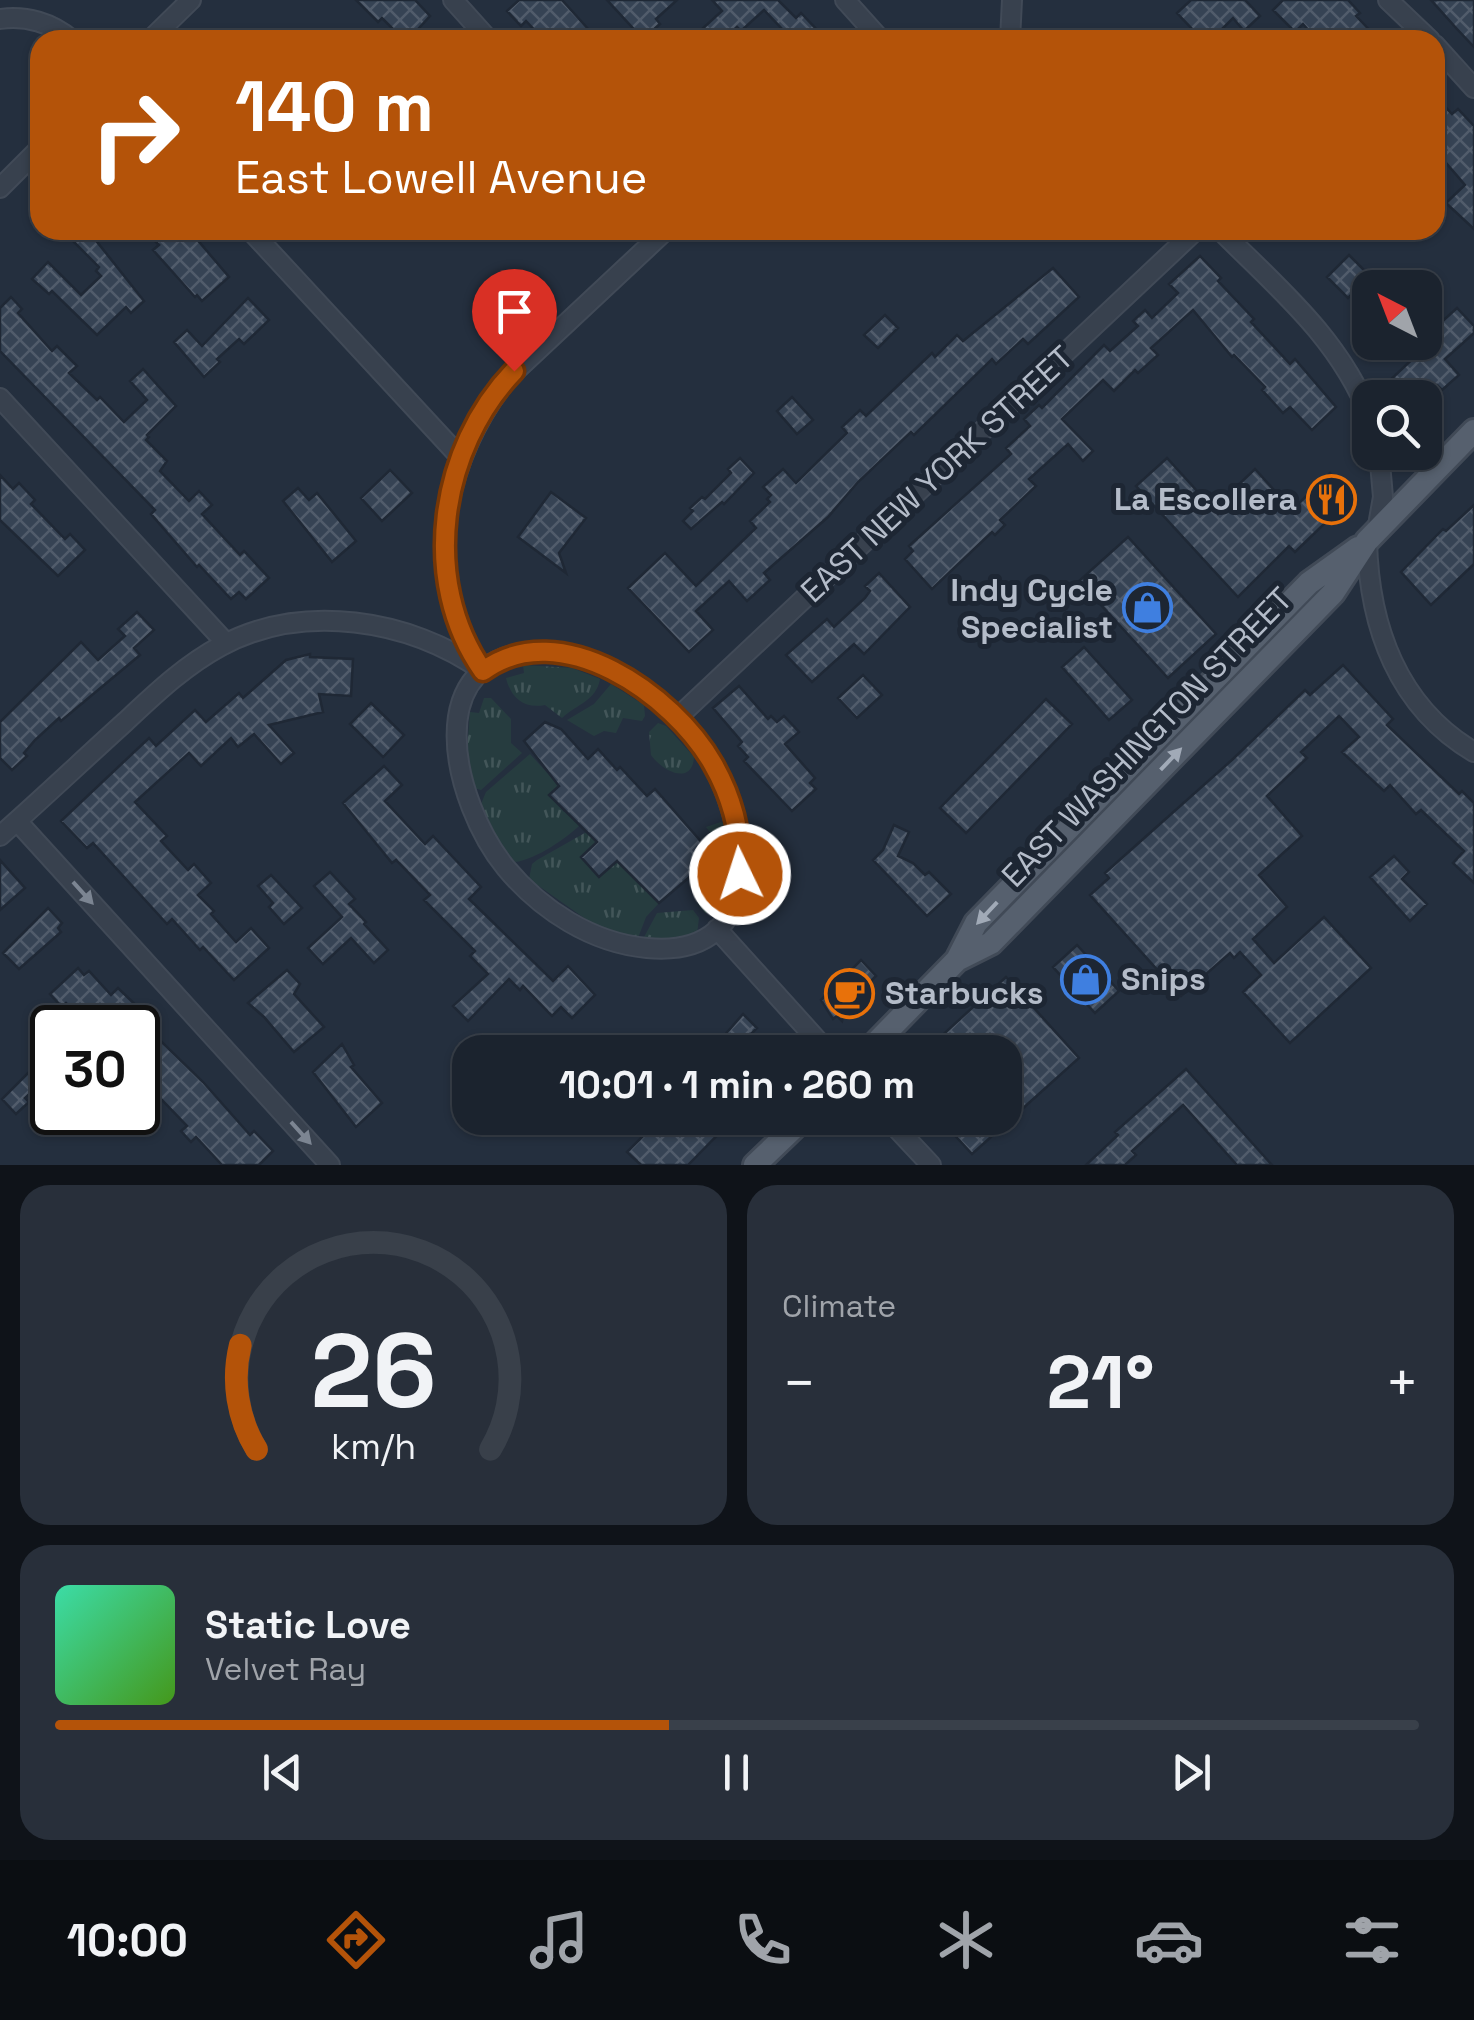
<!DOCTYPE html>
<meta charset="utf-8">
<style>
body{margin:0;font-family:"Space Grotesk",sans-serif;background:#282f3a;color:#f1f3f6;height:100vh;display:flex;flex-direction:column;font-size:38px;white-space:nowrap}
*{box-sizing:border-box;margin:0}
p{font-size:32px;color:#a0a4aa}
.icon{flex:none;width:55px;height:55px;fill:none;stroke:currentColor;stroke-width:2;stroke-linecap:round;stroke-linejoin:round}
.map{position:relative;height:1165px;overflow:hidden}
.details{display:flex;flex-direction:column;gap:20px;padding:20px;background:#0f1319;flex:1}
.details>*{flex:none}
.banner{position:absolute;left:30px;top:30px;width:1415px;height:210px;border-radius:30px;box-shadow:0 2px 8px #0004,0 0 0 2px #39404a;background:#b45309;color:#fff;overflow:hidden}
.needle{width:65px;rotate:318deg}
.buttons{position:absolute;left:1352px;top:270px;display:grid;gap:20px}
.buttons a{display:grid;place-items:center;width:90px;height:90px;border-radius:20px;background:#1b232e;box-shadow:0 2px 8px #0004,0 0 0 2px #39404a;font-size:50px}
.speed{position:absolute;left:30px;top:1005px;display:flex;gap:20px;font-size:50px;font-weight:700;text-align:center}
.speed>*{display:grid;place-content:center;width:130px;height:130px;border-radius:50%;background:#1b232e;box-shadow:0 2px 8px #0004,0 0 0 2px #39404a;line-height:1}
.speed .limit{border:5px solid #111;border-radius:15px;background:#fff;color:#111}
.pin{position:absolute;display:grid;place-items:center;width:85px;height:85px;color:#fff;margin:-102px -42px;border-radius:50% 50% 50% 0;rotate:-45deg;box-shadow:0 0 10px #0007}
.pin .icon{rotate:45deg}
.me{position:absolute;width:110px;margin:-55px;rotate:356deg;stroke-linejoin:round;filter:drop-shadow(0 0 8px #0008)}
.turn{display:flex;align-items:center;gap:35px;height:210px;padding:0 40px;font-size:45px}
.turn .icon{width:130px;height:130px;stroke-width:2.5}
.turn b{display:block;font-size:70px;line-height:85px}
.big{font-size:75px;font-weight:800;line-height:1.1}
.details .card{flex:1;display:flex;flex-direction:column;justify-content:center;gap:15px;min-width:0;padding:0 35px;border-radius:30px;background:#282f3a}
.details .dial{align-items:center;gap:0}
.dial svg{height:260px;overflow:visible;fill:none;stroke:#39404a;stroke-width:7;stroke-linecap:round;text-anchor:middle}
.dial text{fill:#f1f3f6;stroke:none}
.song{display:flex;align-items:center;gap:30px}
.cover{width:120px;height:120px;border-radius:15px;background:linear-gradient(135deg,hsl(160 70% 55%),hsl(100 70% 35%))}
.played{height:10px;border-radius:5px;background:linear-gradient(90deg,#b45309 45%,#39404a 45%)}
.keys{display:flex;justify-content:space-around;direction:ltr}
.heat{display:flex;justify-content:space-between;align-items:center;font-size:55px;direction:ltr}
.details .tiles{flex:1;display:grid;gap:20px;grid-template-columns:1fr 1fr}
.card:last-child{grid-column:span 2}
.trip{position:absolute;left:452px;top:1035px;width:570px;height:100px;border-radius:30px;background:#1b232e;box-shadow:0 2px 8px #0004,0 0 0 2px #39404a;font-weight:800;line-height:100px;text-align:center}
.menu{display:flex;height:160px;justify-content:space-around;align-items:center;background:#0b0e12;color:#a0a4aa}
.menu .icon{width:70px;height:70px}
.menu .selected{color:#b45309}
.menu b{font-size:45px;color:#f1f3f6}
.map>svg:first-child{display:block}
.grass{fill:url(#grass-tufts)}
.building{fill:url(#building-cross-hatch);stroke:#1f2835;stroke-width:2.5}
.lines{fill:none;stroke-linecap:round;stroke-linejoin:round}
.minor-casing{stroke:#414a57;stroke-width:22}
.major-casing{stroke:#414a57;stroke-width:28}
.minor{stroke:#38414e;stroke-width:18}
.major{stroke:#56606e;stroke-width:22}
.oneway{fill:#a1aab7}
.oneway2{fill:#7c8592}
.route-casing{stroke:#753606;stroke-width:25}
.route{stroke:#b45309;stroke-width:18}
.labels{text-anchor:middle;stroke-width:10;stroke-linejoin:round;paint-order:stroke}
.street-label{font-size:32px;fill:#b4bcc9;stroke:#1d2633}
.poi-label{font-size:32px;font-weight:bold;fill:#b4bcc9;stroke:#1d2633;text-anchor:end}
</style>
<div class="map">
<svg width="1474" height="1165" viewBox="0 0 1474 1165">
<defs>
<pattern id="grass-tufts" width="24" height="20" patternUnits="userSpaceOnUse" patternTransform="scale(2.5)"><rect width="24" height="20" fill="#263c3f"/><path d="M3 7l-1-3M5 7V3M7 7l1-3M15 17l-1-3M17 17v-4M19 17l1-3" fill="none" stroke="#435659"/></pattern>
<pattern id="building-cross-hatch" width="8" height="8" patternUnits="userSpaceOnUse" patternTransform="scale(2.5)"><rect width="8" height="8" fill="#364354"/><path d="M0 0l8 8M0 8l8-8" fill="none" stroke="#515c6b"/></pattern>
</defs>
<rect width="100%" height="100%" fill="#242f3e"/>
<path class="grass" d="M523,665L572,668L600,679C596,701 577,704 562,718L545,705C525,709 511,699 506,678L524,673Z
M611,684L644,705L645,716L642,721L623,718L616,733L604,731L594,736L567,720L594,704Z
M484,698H491L511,719V743L522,753L481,790L474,788L467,750L470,712L479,713Z
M658,723L666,726L694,757C692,787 661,770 651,755L649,732Z
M530,754L559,786L549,795L564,812L570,808L583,822C569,837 535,860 515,862L499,842L481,804L486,792Z
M721,822L726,825C732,856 731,883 720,912L705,913L698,904L707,870L722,856L720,844L706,827Z
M590,830L599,840L581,857L598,876L617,861L629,874L635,870L659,903L646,917L638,938L597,927L529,879L532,864L537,860Z
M693,910L699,918L697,934L656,941L643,939L657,913Z"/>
<path class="building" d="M356,0H415L430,16L408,40H404L382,18L378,22Z
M519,0H562L598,40H544L526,21L521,26L507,11Z
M607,0H677L656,19L660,24L643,39Z
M712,0H778L796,18L801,13L819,32L810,40H772L783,30L764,10L741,31L737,27L723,40H690L722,11Z
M1191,0H1245L1260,16L1244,31L1233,18L1211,40H1185L1194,31L1177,13Z
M1283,0H1348L1360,13L1356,16L1379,40H1317L1303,24L1295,32L1273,10Z
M1431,0H1474V47L1457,29Z
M1435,96L1452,114L1458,109L1474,126V229L1446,203L1465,185L1435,150Z
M62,230H102L94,238L144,301L131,313L126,307L97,335L52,291L49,294L32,279L48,262L81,295L101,276L96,271L99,267Z
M144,230H189L229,277L202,301L197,295L195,297L153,250L159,245Z
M1349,255L1370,276L1348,298L1327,277Z
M1200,256L1221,278L1218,281L1254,319L1251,322L1290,364L1295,359L1336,407L1312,430L1290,407L1283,413L1262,390L1265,387L1234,355L1232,357L1193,310L1151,348L1158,355L1138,373L1135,370L1114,391L1103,380L1062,419L1093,451L1083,461L1068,444L1029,479L1036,486L1000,520L1005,525L995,535L992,532L932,589L905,559L913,551L909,546L1011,454L1006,448L1030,426L1024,419L1039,405L1042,408L1104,345L1110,351L1138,326L1133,321L1145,310L1152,318L1178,293L1169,284Z
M1053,268L1079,297L1028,344L1023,339L996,364L992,359L914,435L911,432L858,482L828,517L764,573L770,580L747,601L729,581L696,611L713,630L689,652L628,588L665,553L696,586L756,528L750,521L770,502L767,499L771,495L763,487L783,469L796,483L847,433L842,427L860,410L866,416L932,353L935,357L957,335L963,341Z
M11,297L22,309L18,313L52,351L57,346L77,366L69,373L97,400L100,397L124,422L147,400L130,381L143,369L176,406L147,435L149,437L146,440L167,461L160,471L189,501L199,491L212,505L202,514L240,555L244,551L269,578L246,599L239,592L231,599L199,565L197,567L151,514L155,510L0,351V308Z
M248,298L269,320L244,344L239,339L217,359L220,362L204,377L174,342L187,330L202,346Z
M1457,308L1474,326V333L1445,359L1459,375L1442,390L1437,385L1424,398H1399L1386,384L1419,353L1409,342H1425V337Z
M885,315L898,328L878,348L864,335Z
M792,397L813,420L797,434L777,411Z
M740,458L754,473L724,504L722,502L691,529L683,521L693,511L690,508L702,497L705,499L731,473L728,469Z
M1167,458L1218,514L1239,493L1235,488L1255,469L1292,510L1330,473L1352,497L1295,552L1289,546L1238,597L1136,486Z
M390,470L412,493L382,521L361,498Z
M0,475L13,489L19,483L35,500L31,504L65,539L70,534L85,550L58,576L0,520Z
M298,488L309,500L317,493L356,541L332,562L283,501Z
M551,492L586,518L559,553L566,573L518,537Z
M1474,505V564L1431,605L1401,572L1443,529L1446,531Z
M1128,537L1216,634L1168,678L1079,581Z
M879,573L910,607L864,654L854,644L812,682L786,655L827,619L834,627L865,598L870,591L865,586Z
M137,612L154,630L134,648L140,655L61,721L59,718L35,740L24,753L27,756L12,770L0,758V722L81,642L98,660L125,636L118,629Z
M1084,647L1132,700L1109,720L1062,667Z
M310,654V657L353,659L351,696L319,694L323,712L269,725L294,753L281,764L254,734L238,747L231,738L201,766L189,753L135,802L167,836L161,841L188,870L194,864L211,883L198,895L214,911L211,914L236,942L251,928L269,948L234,980L203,947L200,950L172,919L167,924L93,843L87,848L61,821L149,738L156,746L195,710L206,722L239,693L243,698L286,660Z
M1343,665L1393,719L1387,725L1459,794L1462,791L1474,803V883L1453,863L1464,851L1421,810L1416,814L1390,785L1384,791L1342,752L1359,737L1339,716L1301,752L1307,758L1267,796L1302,836L1259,875L1287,907L1253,939L1274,963L1324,917L1371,968L1290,1043L1243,992L1261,975L1240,952L1234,958L1230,953L1181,996L1090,895L1109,878L1105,873L1233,759L1305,690L1310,695Z
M863,675L882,695L857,718L838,698Z
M739,686L768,719L771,716L777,722L784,716L799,732L785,744L815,778L810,783L816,789L792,811L744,761L748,757L738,746L742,742L713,708Z
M1046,699L1072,724L966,833L940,808Z
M371,703L404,735L383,757L350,724Z
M545,722L561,729L588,759L598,749L617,770L620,767L647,796L655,789L710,852L690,870L693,874L659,903L617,861L599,877L581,857L597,842L549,795L559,786L524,741Z
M384,766L402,785L385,801L425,844L433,836L481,887L469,899L553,981L568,966L595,995L572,1018L561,1007L552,1016L523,986L520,990L509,979L468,1021L453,1006L488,974L470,956L475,951L424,900L430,895L396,860L392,863L343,803Z
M894,825L909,832L898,856L913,863L925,875L929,872L951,894L927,916L873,860L883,850Z
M1394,856L1409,872L1402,879L1427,904L1410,921L1370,877Z
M0,860L25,888L0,910Z
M330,872L355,899L349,904L366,922L364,924L388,950L374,963L351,938L323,964L308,948L342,917L314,886Z
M271,875L302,908L284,924L269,907L273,903L258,886Z
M48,908L62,923L58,928L61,932L19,969L3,953Z
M1077,945L1119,991L1095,1013L1053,967Z
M861,960L876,976L845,1007L842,1021L837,1016L833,1019L821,1000Z
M78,968L84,975L89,971L111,995L118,988L145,1014L139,1020L203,1082L250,1135L254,1131L273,1151L259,1165H222L196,1137L191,1142L181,1131L187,1126L138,1075V1028H90L66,1003L62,1007L50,994Z
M287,970L300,984L294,994L324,1027L294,1052L264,1017L248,1003Z
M1006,977L1079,1058L972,1154L939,1118H1005V1052H924Z
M743,1014L757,1028L752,1033L772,1052H710Z
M342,1044L354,1065L351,1067L382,1103L356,1127L313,1072Z
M41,1060L52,1073L25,1098L29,1102L16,1114L2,1099Z
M1186,1069L1272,1165H1237L1183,1105L1132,1151L1136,1155L1125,1165H1086L1118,1135L1115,1132Z
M661,1118H734L688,1165H641L627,1152Z"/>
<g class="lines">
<defs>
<path id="minor" d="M453,0L489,40
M845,0L881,40
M1388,0L1430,40
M0,19C26,15 52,23 72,40
M150,40L191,0
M1010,40L1012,0
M1435,45L1474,88
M0,188L40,148
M250,230L460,457
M1220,230C1278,288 1340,339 1370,417
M0,398L226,643
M1377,531L1383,497L1379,452
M1367,541C1369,627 1398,707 1474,752
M543,651C604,655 666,696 701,746C749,814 774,960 647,948C592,943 541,910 506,868C453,803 415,653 543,651Z
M480,666C418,575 444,458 509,377L666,230
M677,718L1196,230
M17,821L330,1165
M0,836C42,799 83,760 125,722C155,694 184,666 221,646C303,602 409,619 483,671
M717,929L828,1052
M887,1118L931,1165"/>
<path id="major" d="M957,960L991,943L1333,593L1367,541L1474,431
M867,1052L957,960L976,923L1309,583L1358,548
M755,1165L804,1118"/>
</defs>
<use href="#minor" class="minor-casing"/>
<use href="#major" class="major-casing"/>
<use href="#minor" class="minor"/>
<use href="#major" class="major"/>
</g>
<defs><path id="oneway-solid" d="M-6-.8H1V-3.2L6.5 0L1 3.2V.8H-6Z" transform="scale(2.5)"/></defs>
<g class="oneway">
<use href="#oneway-solid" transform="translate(1171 759) rotate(-46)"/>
<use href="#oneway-solid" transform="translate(987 913) rotate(133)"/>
</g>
<g class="oneway2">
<use href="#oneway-solid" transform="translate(83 893) rotate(48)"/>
<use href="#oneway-solid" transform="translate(301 1133) rotate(48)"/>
</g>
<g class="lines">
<defs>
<path id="route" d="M514,371C440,448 419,580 483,671C560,614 674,695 713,764C733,799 742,834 740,874"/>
</defs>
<use href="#route" class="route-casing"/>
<use href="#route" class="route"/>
</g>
<defs>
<symbol id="restaurant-ring" viewBox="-11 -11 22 22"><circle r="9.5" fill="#1d2633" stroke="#e8710a" stroke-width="1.5"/><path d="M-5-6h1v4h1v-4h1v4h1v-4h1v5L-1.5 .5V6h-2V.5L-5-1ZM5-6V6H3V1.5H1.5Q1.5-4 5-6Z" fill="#e8710a"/></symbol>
<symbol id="shop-ring" viewBox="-11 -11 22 22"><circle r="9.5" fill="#1d2633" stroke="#3f7fe0" stroke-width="1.5"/><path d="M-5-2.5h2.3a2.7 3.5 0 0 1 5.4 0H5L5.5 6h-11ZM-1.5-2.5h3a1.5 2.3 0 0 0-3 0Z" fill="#3f7fe0"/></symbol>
<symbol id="cafe-ring" viewBox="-11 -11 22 22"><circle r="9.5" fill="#1d2633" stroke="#e8710a" stroke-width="1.5"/><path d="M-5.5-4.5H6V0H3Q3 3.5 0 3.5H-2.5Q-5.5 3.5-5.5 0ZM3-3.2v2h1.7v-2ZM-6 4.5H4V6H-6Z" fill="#e8710a"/></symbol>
</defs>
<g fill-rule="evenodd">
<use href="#restaurant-ring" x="1304" y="472" width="55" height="55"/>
<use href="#shop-ring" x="1120" y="580" width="55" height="55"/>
<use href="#shop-ring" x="1058" y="952" width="55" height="55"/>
<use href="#cafe-ring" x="822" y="966" width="55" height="55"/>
</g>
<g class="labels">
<g class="street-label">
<text transform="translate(937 474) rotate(-43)" y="11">EAST NEW YORK STREET</text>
<text transform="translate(1147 737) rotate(-46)" y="11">EAST WASHINGTON STREET</text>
</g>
<g class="poi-label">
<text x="1297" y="510">La Escollera</text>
<text x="1113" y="601">Indy Cycle<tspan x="1113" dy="37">Specialist</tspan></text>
<text x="1121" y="990" text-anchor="start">Snips</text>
<text x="885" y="1004" text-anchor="start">Starbucks</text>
</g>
</g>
</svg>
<div class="buttons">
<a><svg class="needle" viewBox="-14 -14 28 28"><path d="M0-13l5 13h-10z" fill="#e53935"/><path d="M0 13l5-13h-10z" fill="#a0a4aa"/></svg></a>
<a><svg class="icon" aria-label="search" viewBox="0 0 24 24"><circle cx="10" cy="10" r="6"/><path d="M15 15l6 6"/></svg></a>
</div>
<div class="speed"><div class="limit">30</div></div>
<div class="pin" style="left:514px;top:371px;background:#d93025"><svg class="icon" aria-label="arrive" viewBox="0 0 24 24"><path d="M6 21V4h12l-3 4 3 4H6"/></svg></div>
<svg class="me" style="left:740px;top:874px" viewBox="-20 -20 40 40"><circle r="17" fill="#b45309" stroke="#fff" stroke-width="3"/><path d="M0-11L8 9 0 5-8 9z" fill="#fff"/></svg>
<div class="trip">10:01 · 1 min · 260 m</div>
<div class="banner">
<div class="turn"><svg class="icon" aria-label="right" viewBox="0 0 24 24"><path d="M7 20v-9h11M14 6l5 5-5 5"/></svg><div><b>140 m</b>East Lowell Avenue</div></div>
</div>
</div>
<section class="details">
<div class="tiles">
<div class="card dial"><svg viewBox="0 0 100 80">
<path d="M14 69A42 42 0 1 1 86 69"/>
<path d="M14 69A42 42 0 0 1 9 37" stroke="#b45309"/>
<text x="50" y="56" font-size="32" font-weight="700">26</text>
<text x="50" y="72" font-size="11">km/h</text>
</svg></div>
<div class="card"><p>Climate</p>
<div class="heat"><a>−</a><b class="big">21°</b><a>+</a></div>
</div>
<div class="card">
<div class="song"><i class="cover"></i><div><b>Static Love</b><p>Velvet Ray</p></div></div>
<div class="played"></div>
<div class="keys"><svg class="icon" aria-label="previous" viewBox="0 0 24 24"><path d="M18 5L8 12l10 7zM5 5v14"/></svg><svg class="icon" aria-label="pause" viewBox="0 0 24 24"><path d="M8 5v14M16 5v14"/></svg><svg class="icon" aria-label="next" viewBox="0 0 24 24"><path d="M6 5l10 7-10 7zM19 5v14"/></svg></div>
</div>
</div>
</section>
<nav class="menu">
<b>10:00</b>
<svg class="icon selected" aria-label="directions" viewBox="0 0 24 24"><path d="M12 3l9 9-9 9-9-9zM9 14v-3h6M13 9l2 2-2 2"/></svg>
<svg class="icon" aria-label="music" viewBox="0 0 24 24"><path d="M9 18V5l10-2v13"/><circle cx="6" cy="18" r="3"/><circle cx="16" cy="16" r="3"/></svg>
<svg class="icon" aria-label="phone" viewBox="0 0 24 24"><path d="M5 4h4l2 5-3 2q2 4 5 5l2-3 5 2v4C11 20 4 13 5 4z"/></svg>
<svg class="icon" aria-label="climate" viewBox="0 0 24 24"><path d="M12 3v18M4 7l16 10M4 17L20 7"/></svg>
<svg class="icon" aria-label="car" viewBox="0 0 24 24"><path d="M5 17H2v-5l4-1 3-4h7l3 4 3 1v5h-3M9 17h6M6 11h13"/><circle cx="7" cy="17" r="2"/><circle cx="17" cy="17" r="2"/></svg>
<svg class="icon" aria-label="filters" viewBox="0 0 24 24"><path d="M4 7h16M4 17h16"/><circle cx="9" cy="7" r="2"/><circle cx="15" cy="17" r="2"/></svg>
</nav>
